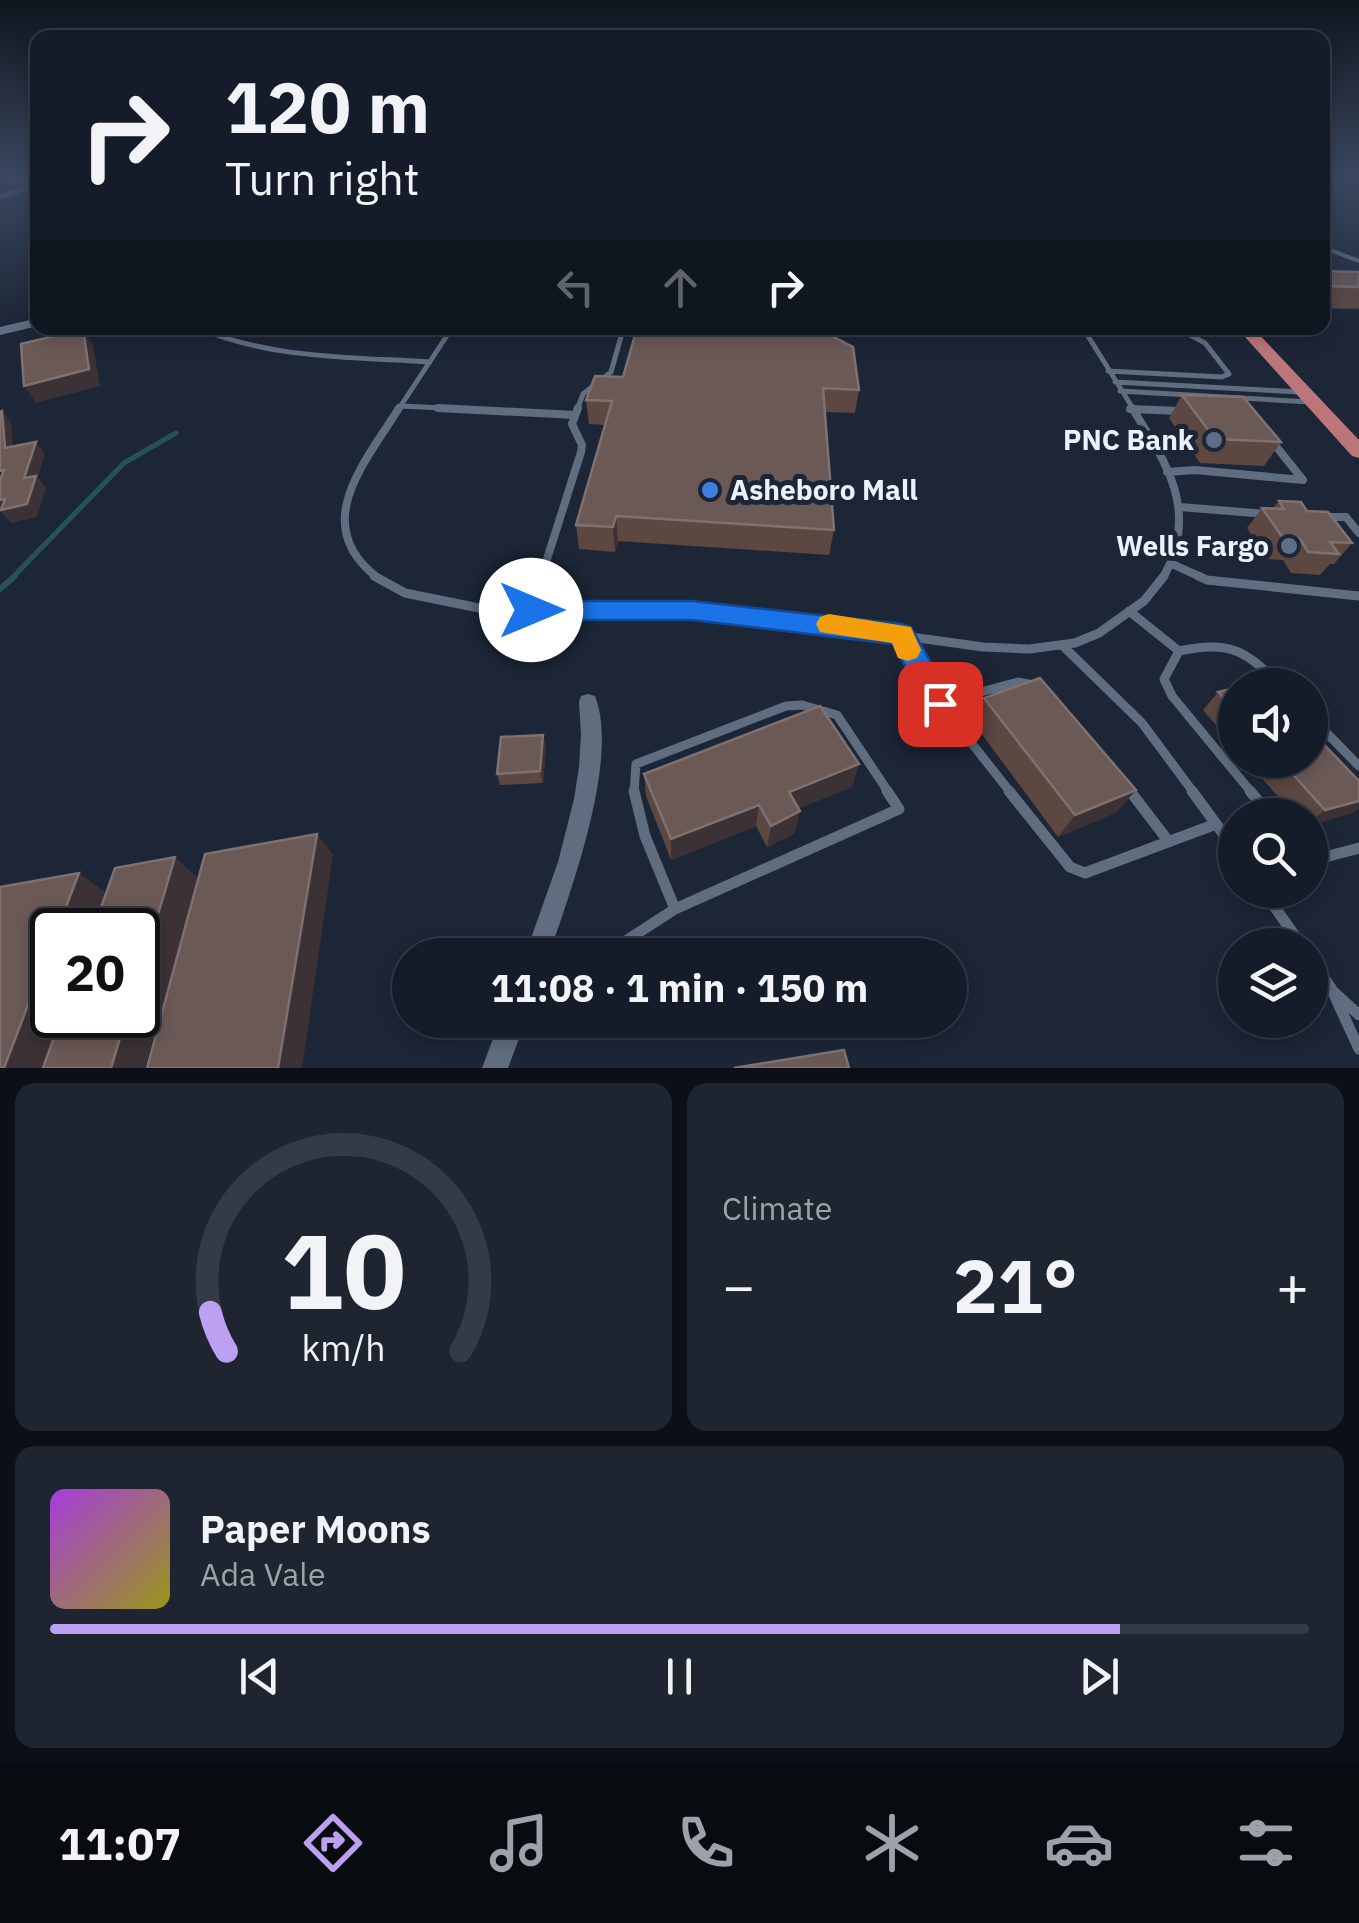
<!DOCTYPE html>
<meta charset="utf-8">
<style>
body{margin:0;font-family:"IBM Plex Sans",sans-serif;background:#1e2531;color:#f1f3f6;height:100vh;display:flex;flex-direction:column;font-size:38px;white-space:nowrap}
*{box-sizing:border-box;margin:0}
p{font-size:32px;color:#9da1a8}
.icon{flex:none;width:55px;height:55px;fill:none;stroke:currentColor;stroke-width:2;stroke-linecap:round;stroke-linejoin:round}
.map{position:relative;height:1068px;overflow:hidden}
.side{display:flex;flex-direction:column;gap:15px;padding:15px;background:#0c0f17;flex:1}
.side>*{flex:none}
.banner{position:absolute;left:30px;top:30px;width:1300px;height:305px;border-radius:20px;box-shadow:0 5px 15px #0003,0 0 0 2px #343a46;background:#151c29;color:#f1f3f6;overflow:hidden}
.buttons{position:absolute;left:1218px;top:668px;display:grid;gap:20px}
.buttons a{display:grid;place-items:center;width:110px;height:110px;border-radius:50%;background:#151c29;box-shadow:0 5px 15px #0003,0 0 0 2px #343a46;font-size:50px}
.speed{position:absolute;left:30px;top:908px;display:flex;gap:20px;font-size:50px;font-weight:700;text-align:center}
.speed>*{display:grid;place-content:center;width:130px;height:130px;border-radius:50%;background:#151c29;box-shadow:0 5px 15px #0003,0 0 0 2px #343a46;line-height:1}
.speed .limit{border:5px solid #111;border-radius:15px;background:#fff;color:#111}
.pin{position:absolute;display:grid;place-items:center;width:85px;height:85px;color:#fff;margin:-42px;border-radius:20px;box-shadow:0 5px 15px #0006}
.me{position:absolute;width:110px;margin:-55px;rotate:90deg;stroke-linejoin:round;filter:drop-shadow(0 0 8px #0008)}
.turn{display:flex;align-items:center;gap:35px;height:210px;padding:0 30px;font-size:45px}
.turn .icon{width:130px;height:130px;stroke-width:2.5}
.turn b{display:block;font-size:70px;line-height:85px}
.lanes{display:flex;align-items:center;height:95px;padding:0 30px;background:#0003;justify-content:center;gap:50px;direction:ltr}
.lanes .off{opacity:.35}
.big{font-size:75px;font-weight:700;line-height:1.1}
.side .card{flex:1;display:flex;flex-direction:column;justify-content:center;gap:15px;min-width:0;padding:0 35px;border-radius:20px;background:#1e2531}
.side .dial{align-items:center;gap:0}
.dial svg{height:260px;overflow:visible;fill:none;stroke:#343a46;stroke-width:7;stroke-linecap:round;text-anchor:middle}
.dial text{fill:#f1f3f6;stroke:none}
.song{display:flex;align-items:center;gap:30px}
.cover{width:120px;height:120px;border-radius:15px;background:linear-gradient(135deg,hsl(280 70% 55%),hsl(60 70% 35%))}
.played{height:10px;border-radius:5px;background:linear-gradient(90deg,#bca0f2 85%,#343a46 85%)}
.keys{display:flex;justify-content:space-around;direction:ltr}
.heat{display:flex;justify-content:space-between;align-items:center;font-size:55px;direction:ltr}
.side .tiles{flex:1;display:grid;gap:15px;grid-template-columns:1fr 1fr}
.card:last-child{grid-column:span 2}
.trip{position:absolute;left:392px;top:938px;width:575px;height:100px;border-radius:50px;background:#151c29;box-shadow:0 5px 15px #0003,0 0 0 2px #343a46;font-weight:700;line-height:100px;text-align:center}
.tab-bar{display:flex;height:160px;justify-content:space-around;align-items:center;background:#080b10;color:#9da1a8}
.tab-bar .icon{width:70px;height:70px}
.tab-bar .active{color:#bca0f2}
.tab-bar b{font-size:45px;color:#f1f3f6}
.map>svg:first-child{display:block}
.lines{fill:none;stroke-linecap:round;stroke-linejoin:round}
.stream-far1{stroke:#265255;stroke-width:5}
.stream{stroke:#265255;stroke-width:6}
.lane-far4{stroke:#606d81;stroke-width:4}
.lane-far3{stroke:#606d81;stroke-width:5}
.lane-far2{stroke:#606d81;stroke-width:8}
.lane-far1{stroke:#606d81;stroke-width:9}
.lane{stroke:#606d81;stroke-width:11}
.street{fill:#606d81;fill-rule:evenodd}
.secondary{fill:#606d81;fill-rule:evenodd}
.primary{fill:#bc7579;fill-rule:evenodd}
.wall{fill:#5c4741}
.shaded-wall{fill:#3c3235}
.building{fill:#6b5956;stroke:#7f7170;stroke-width:2.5}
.route{fill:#1a73e8;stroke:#114b97;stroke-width:2.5}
.slow{fill:#f59e0b}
.service-dot{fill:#5c6f8a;stroke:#1c2637;stroke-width:4}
.shop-dot{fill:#3f7fe0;stroke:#1c2637;stroke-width:4}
.labels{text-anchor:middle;stroke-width:10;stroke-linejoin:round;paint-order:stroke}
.poi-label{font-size:28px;font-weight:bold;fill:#ebf2fe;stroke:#1c2637;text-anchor:end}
</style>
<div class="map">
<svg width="1359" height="1068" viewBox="0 0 1359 1068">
<rect width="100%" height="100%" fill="#1c2637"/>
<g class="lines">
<path class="stream-far1" d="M12,578L124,463L176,433"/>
<path class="stream" d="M0,589L15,576"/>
<path class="lane-far4" d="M1322,247L1359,261"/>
<path class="lane-far3" d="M198,328C272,359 350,357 430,362
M529,328L622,333L611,372L583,394L577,410
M1083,328L1134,410
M1084,329L1188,334L1205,343L1229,374L1222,377L1108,371
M1115,382L1300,392
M1120,391L1310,402
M400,406L487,410
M1130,409L1167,410
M398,410L452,328"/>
<path class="lane-far2" d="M438,408L575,415
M1132,408C1169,466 1199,513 1163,578
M1130,409L1180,411
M1167,472L1195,470L1303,480L1271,440
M1180,507L1267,514
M1326,517H1346L1359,533
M1172,564L1203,578
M378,578C308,525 365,463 399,408
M541,578L581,452L582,445L572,424L578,408"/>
<path class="lane-far1" d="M374,576L405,593L484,609L724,611L983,647L1029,649L1075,643L1099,633L1144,601L1164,576
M1198,576L1207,580L1359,596
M531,610L542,576
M1129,611L1179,651
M902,635L924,683L1011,793
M1063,646L1142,723L1194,793
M939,703L1018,682L1033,685
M1310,716L1359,766
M1129,790L1132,793
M634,793L636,764L786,706L802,705L837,715L889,793
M1252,793L1172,696L1164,679L1179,651C1230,641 1244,649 1280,685"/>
<path class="lane" d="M634,791L645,836L675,909
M1009,791L1070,867L1085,873L1216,824
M1130,791L1169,842
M1192,791L1235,850
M1250,791L1270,815
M1310,861L1359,848
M1263,890L1301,945
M675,909L899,809L887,791
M604,955L675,909
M1310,958L1331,988L1359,1049
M1334,992L1359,1015"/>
<path class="street" d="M38,182V187L0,199V194Z
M588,694L595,696C620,760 570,892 549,955H525L558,862L574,799L579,767L581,735L579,702L581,696Z
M500,1020H526L508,1068H482Z"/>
<path class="secondary" d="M0,176L38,180V186L0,180Z
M38,318V326L0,335V327Z"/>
<path class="primary" d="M1237,328H1253L1359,440V458L1352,456Z"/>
</g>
<path class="wall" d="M1322,271L1359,272V309L1322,308Z
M830,335L859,390L855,413L825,412L834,530L829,555L618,541L615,552L579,549L576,525L605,425L589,424L586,400L623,377Z
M1182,395L1281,442L1264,466L1200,463L1169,418Z
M1279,501L1307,511L1352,543L1334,564H1330L1320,575L1291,573L1283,560L1266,559L1247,528L1262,508H1273Z
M1235,688V747L1203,710L1218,692Z
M984,698L1117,812L1058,837L972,721Z
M543,735L546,746L543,783L500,785L497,774Z
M1246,760H1310L1359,781V808L1352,813L1310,825V815H1294Z
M644,774L852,787L799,808L795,833L767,847L756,826L671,860L646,796Z"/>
<path class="shaded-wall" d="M83,329L93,346L100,386L36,403L24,386Z
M2,411L11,423L14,461L5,448Z
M36,442L45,454L38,477L46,488L37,517L11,523L0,511V500Z
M616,516L618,541L615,552L613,527Z
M543,735L546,746L543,783L540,771Z
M859,764L852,787L785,814L789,792Z
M1136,790L1117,812L1058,837L1075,815Z
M1359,801V808L1352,813L1310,825V822L1325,810Z
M759,805L756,826L671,860V839Z
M800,811L795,833L767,847L771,826Z
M317,834L333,855L302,1068H278Z
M175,857L198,878L145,1068H111L127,1015H138V982Z
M79,873L106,893L93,930H57Z
M52,942V1015H64L45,1068H4Z"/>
<path class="building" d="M1322,271L1359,272V287L1322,286Z
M637,328H830V335L853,347L859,390L823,388L834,530L616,516L613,527L576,525L612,401L586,400L595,376L623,377Z
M83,329L89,369L24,386L21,344Z
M1182,395L1243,397L1281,442L1215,439Z
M2,411L5,448L36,442L24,478L36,476L27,504L1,510L5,499L0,500V480L4,470L0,471V412Z
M1279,501L1301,502L1307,511L1328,512L1352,543L1330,542L1339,554L1308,552L1300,539L1283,538L1262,508L1284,509Z
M1040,678L1136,790L1075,815L984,698Z
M1263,681L1266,685H1248Z
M1235,688V710L1218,692Z
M820,706L859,764L789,792L800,811L771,826L759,805L671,839L644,774Z
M1310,730L1359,781V801L1325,810L1280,760H1310Z
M543,735L540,771L497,774L501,737Z
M317,834L278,1068H147L205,854Z
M175,857L138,982V930H93L115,868Z
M79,873L57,930H52V942L4,1068H0V887Z
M62,1015H127L111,1068H43Z
M844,1050L849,1068H734Z"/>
<linearGradient id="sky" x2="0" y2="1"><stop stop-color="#0f151e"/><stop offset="0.54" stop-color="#3a475e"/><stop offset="1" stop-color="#3a475e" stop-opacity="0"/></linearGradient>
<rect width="1359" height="326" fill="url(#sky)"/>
<path class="route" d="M531,601H692L902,624L911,627L954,704L949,712L940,716L930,712L893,644L692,620H531L522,617L519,610L522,603Z"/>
<path class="slow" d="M829,614L911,627L921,650L917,658L908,661L898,658L892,643L820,632L816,624L820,617Z"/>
<g class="service-dot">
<circle cx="1214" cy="440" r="10"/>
<circle cx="1289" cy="546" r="10"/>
</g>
<circle class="shop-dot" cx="710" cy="490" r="10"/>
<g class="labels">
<g class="poi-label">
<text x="1194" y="450">PNC Bank</text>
<text x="730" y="500" text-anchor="start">Asheboro Mall</text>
<text x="1269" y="556">Wells Fargo</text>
</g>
</g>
</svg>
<div class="buttons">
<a><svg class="icon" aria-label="sound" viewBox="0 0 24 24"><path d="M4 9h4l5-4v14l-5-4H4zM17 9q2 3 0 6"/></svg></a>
<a><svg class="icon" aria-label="search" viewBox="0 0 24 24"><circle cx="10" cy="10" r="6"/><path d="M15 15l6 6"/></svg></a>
<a><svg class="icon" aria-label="layers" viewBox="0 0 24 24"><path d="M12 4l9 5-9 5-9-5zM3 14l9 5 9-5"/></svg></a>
</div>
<div class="speed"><div class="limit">20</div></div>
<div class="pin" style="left:940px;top:704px;background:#d93025"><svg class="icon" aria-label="arrive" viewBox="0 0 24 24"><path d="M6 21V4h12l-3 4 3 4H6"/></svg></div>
<svg class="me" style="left:531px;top:610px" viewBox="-20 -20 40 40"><circle r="19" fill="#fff"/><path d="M0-13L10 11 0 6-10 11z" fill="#1a73e8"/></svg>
<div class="trip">11:08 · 1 min · 150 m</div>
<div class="banner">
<div class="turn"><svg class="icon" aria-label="right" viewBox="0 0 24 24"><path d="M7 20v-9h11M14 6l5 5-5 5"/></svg><div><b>120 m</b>Turn right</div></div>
<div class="lanes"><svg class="icon off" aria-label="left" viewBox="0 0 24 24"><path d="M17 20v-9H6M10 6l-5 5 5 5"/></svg><svg class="icon off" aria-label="ahead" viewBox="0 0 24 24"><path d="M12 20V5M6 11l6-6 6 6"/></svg><svg class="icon" aria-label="right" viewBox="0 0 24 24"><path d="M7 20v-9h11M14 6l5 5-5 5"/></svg></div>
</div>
</div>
<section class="side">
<div class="tiles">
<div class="card dial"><svg viewBox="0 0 100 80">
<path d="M14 69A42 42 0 1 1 86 69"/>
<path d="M14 69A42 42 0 0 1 9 57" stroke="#bca0f2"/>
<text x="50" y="56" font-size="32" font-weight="700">10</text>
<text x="50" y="72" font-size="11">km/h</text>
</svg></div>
<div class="card"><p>Climate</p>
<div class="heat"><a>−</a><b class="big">21°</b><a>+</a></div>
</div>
<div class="card">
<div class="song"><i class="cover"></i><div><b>Paper Moons</b><p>Ada Vale</p></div></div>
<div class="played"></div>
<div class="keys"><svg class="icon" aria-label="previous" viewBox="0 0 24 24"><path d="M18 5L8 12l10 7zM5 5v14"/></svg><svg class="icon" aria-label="pause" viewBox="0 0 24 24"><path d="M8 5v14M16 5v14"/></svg><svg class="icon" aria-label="next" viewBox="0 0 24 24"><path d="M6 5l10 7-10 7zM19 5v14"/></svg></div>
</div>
</div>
</section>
<nav class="tab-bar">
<b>11:07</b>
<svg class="icon active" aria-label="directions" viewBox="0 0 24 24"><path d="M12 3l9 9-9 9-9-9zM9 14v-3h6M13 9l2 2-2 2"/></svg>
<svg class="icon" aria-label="music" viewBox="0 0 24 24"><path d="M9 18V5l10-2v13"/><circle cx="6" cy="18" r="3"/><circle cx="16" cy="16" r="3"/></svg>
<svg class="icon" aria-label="phone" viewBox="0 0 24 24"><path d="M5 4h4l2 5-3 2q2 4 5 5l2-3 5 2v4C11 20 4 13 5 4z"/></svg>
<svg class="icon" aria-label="climate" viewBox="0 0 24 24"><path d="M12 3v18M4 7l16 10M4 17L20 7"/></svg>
<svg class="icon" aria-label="car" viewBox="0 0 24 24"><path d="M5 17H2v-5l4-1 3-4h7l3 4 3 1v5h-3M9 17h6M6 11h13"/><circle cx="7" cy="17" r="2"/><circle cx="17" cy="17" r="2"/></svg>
<svg class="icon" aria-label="filters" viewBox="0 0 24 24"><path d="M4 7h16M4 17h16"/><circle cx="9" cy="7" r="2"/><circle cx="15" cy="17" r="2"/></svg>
</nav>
